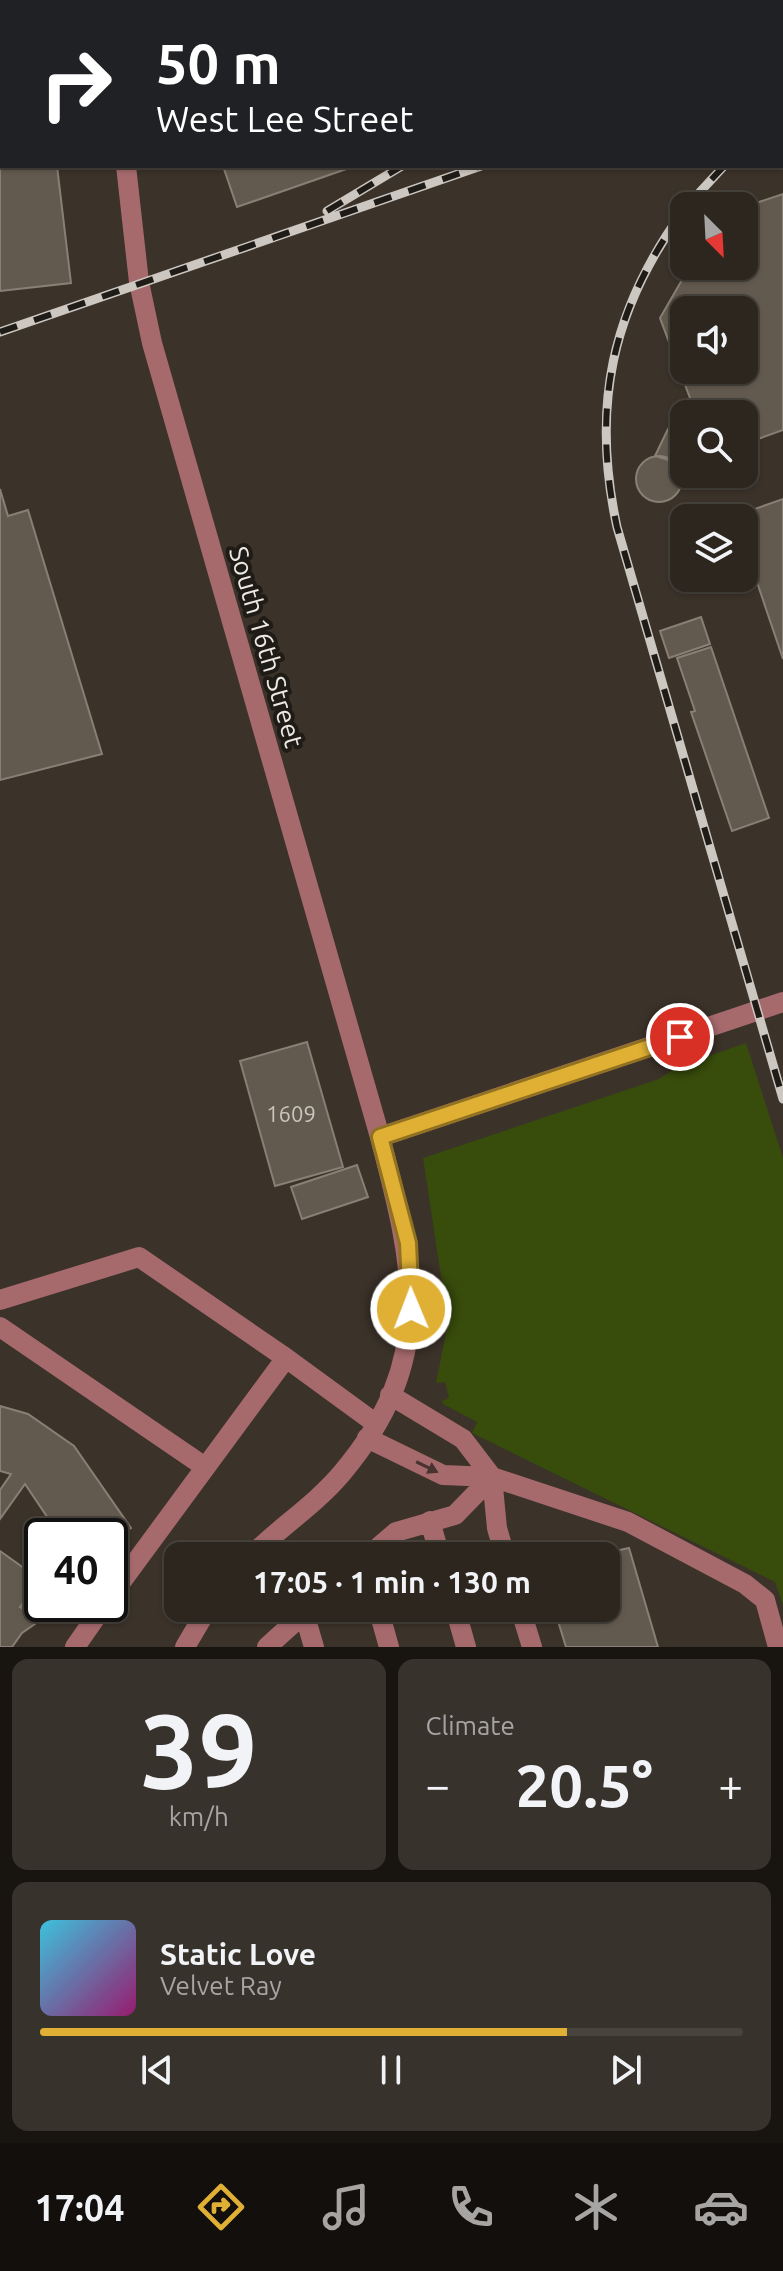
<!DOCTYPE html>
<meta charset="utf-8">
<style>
body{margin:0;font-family:Ubuntu,sans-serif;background:#38322c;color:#f1f3f6;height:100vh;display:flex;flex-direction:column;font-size:30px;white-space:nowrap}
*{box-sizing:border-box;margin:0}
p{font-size:26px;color:#a6a5a4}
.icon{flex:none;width:44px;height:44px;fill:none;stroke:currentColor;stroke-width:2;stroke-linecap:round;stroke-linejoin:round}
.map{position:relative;height:1647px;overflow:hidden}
.drawer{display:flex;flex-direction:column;gap:12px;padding:12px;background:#181511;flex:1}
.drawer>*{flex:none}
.top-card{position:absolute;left:0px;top:0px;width:784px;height:168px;box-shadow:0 2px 6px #0004,0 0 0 2px #48433d;background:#202124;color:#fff;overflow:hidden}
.needle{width:52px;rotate:156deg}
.buttons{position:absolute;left:670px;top:192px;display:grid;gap:16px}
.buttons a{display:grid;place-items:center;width:88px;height:88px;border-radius:16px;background:#2c261f;box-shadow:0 2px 6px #0004,0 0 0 2px #48433d;font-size:40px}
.speed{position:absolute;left:24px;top:1518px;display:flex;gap:16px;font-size:40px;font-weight:700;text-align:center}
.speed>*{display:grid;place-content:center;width:104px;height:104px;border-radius:50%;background:#2c261f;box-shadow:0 2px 6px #0004,0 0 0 2px #48433d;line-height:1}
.speed .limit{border:4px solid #111;border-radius:12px;background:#fff;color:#111}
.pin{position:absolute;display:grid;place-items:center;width:68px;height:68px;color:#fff;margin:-34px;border:4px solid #fff;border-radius:50%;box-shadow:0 2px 8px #0007}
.me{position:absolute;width:88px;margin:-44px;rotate:359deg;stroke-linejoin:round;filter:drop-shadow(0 0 6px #0008)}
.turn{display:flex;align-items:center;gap:28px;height:168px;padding:0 24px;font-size:36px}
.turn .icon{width:104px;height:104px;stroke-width:2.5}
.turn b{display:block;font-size:56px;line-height:68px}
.big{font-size:60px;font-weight:600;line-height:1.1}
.drawer .widget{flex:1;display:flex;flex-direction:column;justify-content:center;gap:12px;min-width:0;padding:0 28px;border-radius:16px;background:#38322c}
.drawer .dial{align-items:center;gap:0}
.dial b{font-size:104px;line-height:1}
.song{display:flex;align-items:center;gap:24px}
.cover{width:96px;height:96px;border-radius:12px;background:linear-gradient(135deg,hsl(190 70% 55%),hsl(320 70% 35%))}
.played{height:8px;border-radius:4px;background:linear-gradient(90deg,#dfb034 75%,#48433d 75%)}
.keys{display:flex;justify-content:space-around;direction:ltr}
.heat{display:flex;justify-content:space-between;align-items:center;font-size:44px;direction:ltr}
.drawer .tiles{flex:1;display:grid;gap:12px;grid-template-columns:1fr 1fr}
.widget:last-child{grid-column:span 2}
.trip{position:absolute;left:164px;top:1542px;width:456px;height:80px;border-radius:16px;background:#2c261f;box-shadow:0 2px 6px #0004,0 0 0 2px #48433d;font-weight:600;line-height:80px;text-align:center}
.dock{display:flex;height:128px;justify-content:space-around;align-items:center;background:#120f0c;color:#a6a5a4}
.dock .icon{width:56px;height:56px}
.dock .selected{color:#dfb034}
.dock b{font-size:36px;color:#f1f3f6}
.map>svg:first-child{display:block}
.green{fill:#384c0b}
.building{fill:#635a4f;stroke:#897f74;stroke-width:2;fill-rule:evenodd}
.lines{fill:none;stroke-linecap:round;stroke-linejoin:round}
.minor{stroke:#a66a6d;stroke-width:20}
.rail-casing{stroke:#ccc7c0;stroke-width:9}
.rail{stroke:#1f1b17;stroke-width:6;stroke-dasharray:18;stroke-linecap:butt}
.oneway{fill:#483331}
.route-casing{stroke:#917222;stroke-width:20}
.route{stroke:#dfb034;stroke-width:14}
.labels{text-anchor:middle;stroke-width:8;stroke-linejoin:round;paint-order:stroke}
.number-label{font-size:22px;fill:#cbc5be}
.street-label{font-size:26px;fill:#eee9e3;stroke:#1f1b17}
</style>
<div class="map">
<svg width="783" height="1647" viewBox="0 0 783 1647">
<rect width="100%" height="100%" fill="#3b3229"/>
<path class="green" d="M746,1043L783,1158V1605L775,1582L472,1433L477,1422L443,1404L442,1401L449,1398L445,1382L436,1383L448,1323L423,1158L659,1079L677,1067Z"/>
<path class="building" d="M165,0H783V9L782,2Z
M0,61L2,166H57L71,283L0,291Z
M223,166H355L237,207Z
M783,194V430L744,444V414H696L660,318L690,266H744V207ZM684,310H744V370H684Z
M668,429L684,438L675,462L655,456Z
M636 479a23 23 0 1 1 46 0a23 23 0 1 1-46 0Z
M0,489L8,516L28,510L102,754L0,780Z
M783,499V659L744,544V538L757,533L749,511Z
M684,556V578H697L679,584L671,561Z
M701,617L710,644L669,658L660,631Z
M711,647L769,818L732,831L691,712L695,711L677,658Z
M307,1042L343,1167L275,1186L240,1061Z
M357,1165L368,1197L302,1219L291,1187Z
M0,1406L28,1414L74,1446L131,1528L110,1542V1536H60L25,1484L0,1519V1490L11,1474L0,1471Z
M615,1548V1551L629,1548L658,1647H566L554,1608H606V1556H585Z
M0,1551L35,1576L23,1592L28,1596L20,1607L34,1613L31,1617L35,1624L22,1633L12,1647H0Z"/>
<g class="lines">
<path class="minor" d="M107,0V2
M126,166L139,282L152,343L380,1137C414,1268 438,1359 342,1473C315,1505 280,1527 251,1556
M380,1137L783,1002
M0,1300L139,1257L286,1358L110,1597
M0,1327L205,1467
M286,1358L375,1423
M390,1395L463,1439L492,1477L497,1528L505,1556
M367,1438L443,1475L492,1477L628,1522L745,1584L765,1600L778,1647
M430,1521L440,1556
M368,1556L396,1532L455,1515L492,1477
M378,1608L389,1647
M455,1608L466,1647
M520,1608L532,1647
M304,1613L314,1647
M75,1647L105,1604
M185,1647L208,1608
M267,1647L310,1608"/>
<defs>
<path id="rail" d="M782,29H783
M782,70H783
M782,124L783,123
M687,206L724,166
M684,210C611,310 591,407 617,527L783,1099
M327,211L402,166
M0,332L481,166"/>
</defs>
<use href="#rail" class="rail-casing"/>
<use href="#rail" class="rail"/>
</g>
<defs><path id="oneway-solid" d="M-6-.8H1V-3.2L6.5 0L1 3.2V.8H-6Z" transform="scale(2)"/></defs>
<use class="oneway" href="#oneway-solid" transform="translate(427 1467) rotate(26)"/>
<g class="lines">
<defs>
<path id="route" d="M411,1309L408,1243L380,1137L680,1037"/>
</defs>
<use href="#route" class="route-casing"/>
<use href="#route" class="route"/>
</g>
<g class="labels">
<g class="number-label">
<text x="291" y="1122">1609</text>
</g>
<g class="street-label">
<text transform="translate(266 647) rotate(74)" y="9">South 16th Street</text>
</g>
</g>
</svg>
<div class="buttons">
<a><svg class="needle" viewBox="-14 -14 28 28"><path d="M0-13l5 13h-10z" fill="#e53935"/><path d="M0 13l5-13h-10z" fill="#a6a5a4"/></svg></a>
<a><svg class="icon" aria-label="sound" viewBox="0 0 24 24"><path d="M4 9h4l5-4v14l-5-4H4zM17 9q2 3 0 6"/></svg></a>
<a><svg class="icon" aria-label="search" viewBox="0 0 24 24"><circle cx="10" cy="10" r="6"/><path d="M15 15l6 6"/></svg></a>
<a><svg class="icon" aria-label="layers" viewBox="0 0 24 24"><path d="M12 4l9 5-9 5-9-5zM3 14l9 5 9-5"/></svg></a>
</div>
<div class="speed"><div class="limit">40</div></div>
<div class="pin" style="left:680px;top:1037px;background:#d93025"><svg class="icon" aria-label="arrive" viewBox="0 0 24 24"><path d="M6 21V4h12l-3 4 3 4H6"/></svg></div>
<svg class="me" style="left:411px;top:1309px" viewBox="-20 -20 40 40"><circle r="17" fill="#dfb034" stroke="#fff" stroke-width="3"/><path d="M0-11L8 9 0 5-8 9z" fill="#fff"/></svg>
<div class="trip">17:05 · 1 min · 130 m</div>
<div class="top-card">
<div class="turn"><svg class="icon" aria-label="right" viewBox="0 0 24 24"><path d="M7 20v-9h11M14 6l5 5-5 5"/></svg><div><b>50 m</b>West Lee Street</div></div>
</div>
</div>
<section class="drawer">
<div class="tiles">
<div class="widget dial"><b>39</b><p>km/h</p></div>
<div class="widget"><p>Climate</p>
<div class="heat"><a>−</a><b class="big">20.5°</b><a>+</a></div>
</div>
<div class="widget">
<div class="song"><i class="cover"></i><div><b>Static Love</b><p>Velvet Ray</p></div></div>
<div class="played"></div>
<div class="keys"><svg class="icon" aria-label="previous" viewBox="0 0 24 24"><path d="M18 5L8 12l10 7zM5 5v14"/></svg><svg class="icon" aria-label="pause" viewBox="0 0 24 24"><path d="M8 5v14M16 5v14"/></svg><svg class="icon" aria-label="next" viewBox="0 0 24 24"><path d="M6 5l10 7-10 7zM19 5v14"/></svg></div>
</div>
</div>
</section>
<nav class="dock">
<b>17:04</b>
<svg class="icon selected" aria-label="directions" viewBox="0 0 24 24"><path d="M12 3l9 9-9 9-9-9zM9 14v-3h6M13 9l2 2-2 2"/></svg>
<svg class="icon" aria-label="music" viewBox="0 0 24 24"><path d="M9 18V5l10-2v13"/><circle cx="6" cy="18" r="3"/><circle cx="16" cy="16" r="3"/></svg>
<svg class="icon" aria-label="phone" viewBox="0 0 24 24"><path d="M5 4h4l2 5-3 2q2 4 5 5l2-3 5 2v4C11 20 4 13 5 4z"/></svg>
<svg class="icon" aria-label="climate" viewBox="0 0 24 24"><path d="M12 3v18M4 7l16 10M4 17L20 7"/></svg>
<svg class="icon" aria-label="car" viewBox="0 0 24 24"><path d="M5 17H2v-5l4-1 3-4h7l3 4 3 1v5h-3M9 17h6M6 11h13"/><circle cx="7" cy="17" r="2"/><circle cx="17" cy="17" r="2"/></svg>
</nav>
